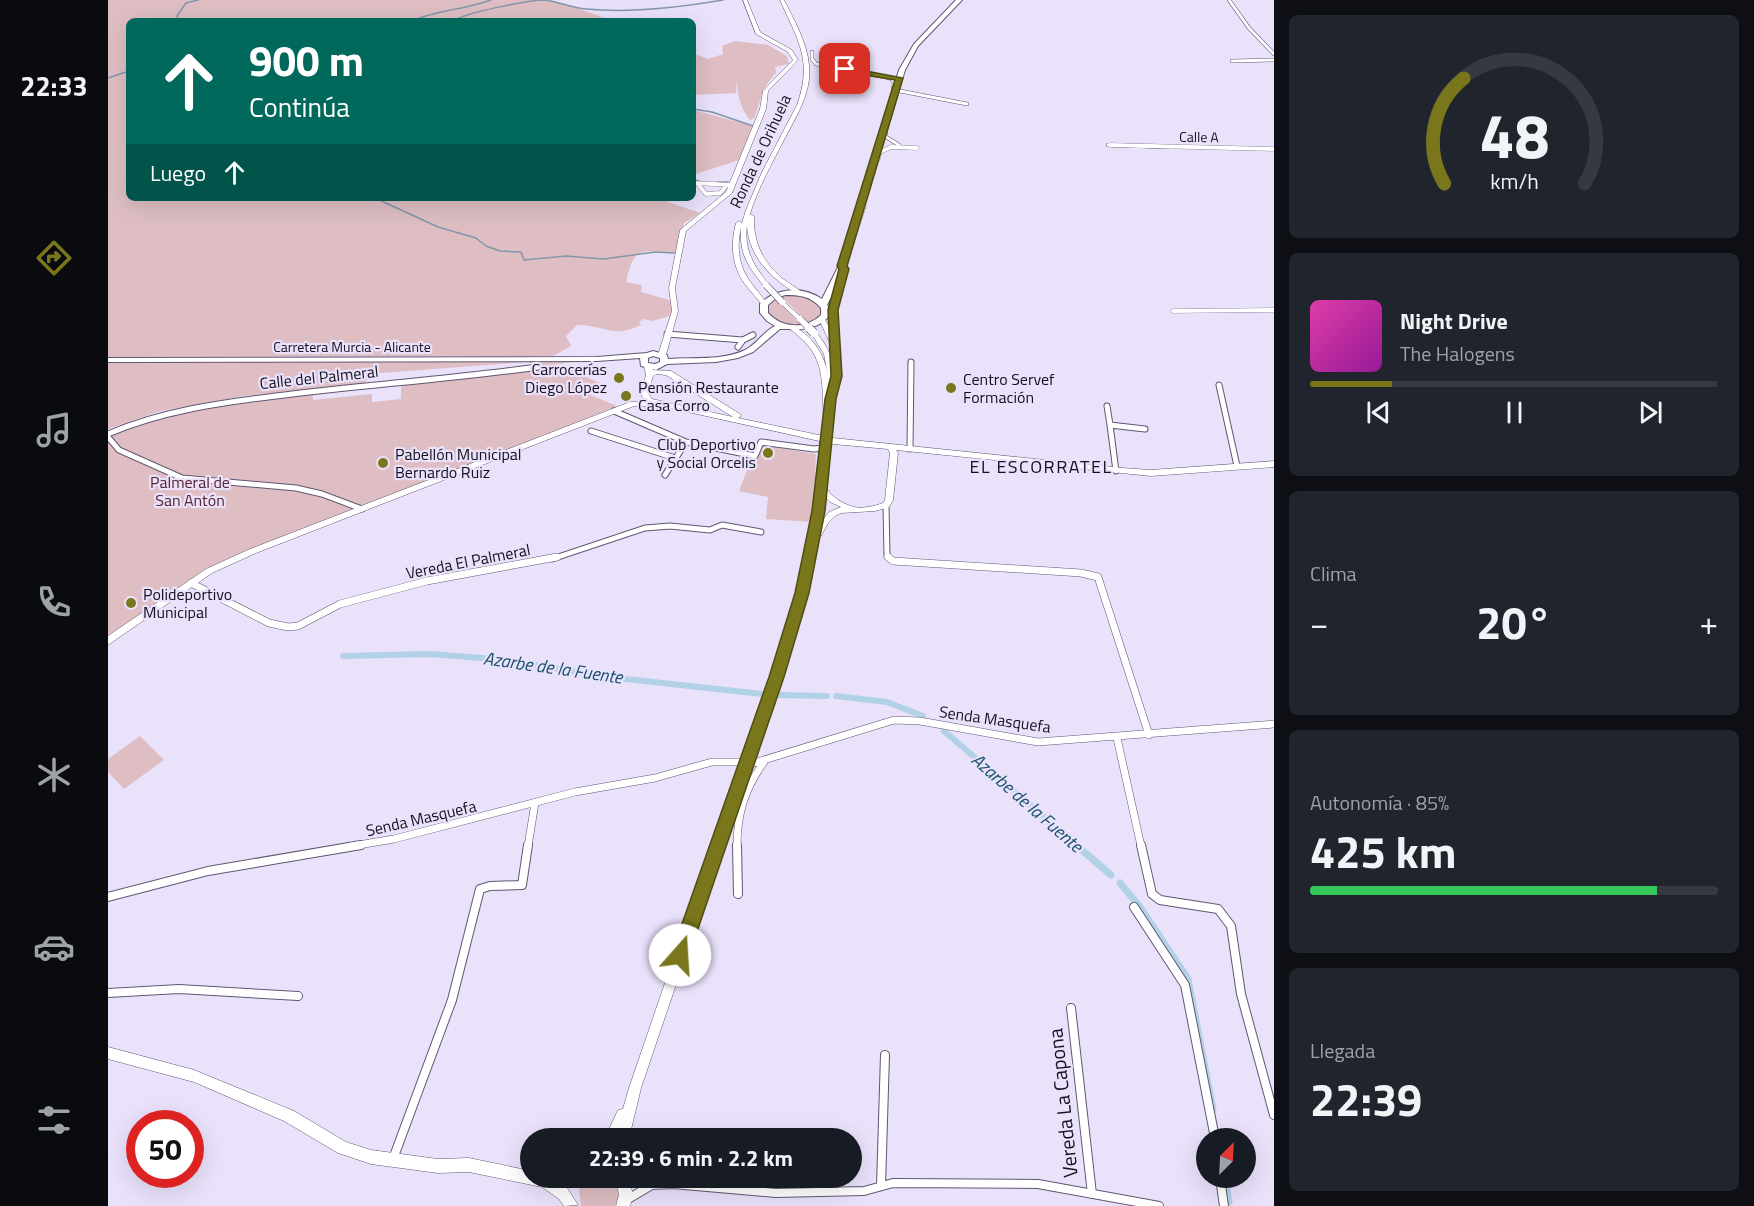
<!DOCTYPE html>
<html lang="es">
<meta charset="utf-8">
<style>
body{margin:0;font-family:"Titillium Web",sans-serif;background:#20242c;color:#f1f3f6;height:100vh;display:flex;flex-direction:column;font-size:22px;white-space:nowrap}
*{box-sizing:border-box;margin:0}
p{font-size:20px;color:#9ea1a6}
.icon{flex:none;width:33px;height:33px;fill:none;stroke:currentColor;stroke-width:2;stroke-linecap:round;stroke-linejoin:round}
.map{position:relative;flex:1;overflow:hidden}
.sheet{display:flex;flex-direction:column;gap:15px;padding:15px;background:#0d0f14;width:480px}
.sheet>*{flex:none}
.guide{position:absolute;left:18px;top:18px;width:570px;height:183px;border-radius:9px;box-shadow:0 6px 24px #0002;background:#00695c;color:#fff;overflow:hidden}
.needle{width:39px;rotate:24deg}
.tools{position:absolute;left:1088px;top:1128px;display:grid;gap:12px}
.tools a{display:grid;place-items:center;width:60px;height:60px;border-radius:50%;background:#171b24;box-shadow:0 6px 24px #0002;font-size:30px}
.speed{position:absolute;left:18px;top:1110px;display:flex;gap:12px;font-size:30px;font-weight:700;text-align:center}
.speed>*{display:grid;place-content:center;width:78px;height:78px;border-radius:50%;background:#171b24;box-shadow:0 6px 24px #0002;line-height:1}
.speed .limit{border:9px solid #d22;background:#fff;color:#111}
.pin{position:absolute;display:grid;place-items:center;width:51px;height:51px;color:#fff;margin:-26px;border-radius:12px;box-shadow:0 3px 9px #0006}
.me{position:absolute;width:66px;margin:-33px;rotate:19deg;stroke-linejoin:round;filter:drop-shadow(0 0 4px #0008)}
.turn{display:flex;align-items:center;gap:21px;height:126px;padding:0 24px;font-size:27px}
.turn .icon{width:78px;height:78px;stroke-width:2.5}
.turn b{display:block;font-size:42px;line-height:51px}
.then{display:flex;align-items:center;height:57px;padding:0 24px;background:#0003;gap:12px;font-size:22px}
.big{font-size:45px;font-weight:700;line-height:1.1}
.sheet .widget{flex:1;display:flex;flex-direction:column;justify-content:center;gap:9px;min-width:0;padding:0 21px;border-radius:9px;background:#20242c}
.sheet .dial{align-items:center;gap:0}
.dial svg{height:156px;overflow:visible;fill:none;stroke:#363941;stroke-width:7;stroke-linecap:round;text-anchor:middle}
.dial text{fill:#f1f3f6;stroke:none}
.song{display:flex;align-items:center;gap:18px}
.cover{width:72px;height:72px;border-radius:9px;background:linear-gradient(135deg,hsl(320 70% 55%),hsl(300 70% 35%))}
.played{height:6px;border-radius:3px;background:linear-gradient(90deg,#7a761b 20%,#363941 20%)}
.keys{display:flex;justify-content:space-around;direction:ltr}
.heat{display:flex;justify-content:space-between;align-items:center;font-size:33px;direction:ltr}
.charge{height:9px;border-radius:4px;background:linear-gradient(90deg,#34c759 85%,#363941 0)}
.trip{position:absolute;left:412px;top:1128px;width:342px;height:60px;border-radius:30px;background:#171b24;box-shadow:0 6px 24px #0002;font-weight:700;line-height:60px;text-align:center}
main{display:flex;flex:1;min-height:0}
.tab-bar{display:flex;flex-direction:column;width:108px;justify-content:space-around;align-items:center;background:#090b0e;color:#9ea1a6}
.tab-bar .icon{width:42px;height:42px}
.tab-bar .active{color:#7a761b}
.tab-bar b{font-size:27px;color:#f1f3f6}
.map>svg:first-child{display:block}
.green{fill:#debec3}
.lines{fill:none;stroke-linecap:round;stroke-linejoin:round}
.stream{stroke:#8297a9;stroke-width:1.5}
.canal-far1{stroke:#b0d1e6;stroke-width:6}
.canal{stroke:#b0d1e6;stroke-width:7}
.street-far4-casing{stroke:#615672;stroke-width:4}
.street-far3-casing{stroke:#615672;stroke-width:4.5}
.street-far2-casing{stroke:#615672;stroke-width:7}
.street-far1-casing{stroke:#615672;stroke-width:8}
.street-casing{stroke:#615672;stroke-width:10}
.secondary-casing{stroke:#615672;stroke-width:1}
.highway-casing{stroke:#615672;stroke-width:2}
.street-far4{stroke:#fff;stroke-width:3}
.street-far3{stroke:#fff;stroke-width:4}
.street-far2{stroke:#fff;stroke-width:5}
.street-far1{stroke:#fff;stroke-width:7}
.street{stroke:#fff;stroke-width:8}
.secondary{fill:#fff;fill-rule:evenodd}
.highway{fill:#fff;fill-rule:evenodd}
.secondary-bridge-far1-casing{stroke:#615672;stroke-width:7;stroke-linecap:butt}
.secondary-bridge-casing{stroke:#615672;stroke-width:9;stroke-linecap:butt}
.secondary-bridge-far1{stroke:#fff;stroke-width:6}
.secondary-bridge{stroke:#fff;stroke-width:8}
.route{fill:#7a761b;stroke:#4f4d12;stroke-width:1.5}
.poi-dot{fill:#7a761b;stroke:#eae1fb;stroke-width:2}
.labels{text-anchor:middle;stroke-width:4.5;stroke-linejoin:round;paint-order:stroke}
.far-street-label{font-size:14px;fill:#15111c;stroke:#eae1fb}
.street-label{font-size:16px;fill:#15111c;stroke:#eae1fb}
.poi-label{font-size:16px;fill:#15111c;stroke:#eae1fb;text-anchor:start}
.park-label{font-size:16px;fill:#582530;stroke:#eae1fb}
.neighbourhood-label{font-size:18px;letter-spacing:1.5px;fill:#15111c;stroke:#eae1fb}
.water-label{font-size:18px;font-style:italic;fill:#17516e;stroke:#eae1fb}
.near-street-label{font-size:20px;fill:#15111c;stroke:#eae1fb}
</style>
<main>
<nav class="tab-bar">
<b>22:33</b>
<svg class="icon active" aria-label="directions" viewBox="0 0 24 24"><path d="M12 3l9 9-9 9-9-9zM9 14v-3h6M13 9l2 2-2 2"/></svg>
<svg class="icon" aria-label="music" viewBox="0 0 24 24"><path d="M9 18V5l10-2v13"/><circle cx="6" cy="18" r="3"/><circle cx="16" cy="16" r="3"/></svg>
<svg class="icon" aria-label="phone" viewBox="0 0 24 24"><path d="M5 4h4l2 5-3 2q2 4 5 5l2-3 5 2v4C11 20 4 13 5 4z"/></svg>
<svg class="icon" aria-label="climate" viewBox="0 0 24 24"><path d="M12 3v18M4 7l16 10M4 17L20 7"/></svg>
<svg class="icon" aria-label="car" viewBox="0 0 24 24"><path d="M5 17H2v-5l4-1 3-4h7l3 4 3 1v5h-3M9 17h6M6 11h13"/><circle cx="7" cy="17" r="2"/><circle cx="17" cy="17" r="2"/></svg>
<svg class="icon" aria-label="filters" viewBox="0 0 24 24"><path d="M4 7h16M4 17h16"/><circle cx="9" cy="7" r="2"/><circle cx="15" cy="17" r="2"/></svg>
</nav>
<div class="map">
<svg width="1166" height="1206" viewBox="0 0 1166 1206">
<rect width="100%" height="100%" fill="#eae1fb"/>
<path class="green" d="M0,0H433L448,1L506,21H21V198H549L592,213L576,223L567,253C532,250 526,246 518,282L534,285L533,292L561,300L564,309L562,316L544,321L536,319L531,322L533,325C502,339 499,325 469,325L458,336L463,346L445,356L0,357Z
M627,41L660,45L679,56L681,64L667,67L668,73C651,91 655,97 646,118L642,120C632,108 629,94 629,78L628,93L585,95V53L600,59L615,54L614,46Z
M585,110L645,126L631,160L585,175Z
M684,294L703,298L714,308L711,318L701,324L673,296Z
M667,298L694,325C680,326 670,323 659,313V305Z
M471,361L437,366L418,362L260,374L257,384L137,396L52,411L0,429V362Z
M454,366L494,384L475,392L509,406L97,571L0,639V436C64,407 136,401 205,392V400L264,394V402L293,399V383L335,381Z
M654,445L708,454L705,522L658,519L660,497L631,491L644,457Z
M32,736L56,760L16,789L0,772V759Z
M477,1178H506L511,1194L507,1206H473L471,1190Z"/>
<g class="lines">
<path class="stream" d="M71,21L69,16L78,3L90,0
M304,21C328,10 356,10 383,0
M345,21C359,12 421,0 437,0C451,2 464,8 478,9C519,13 574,7 615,0
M0,78L21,71
M585,109L604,112L645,126
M585,179L593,182
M609,182H620
M267,198L330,227L368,238L378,246L392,251L413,252L416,260L458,256L496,259L547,252L566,253"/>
<path class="canal-far1" d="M235,656L322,654L400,660L491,676L654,694
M670,695L719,696
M728,696L779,702L815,716
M836,731L970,846"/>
<path class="canal" d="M968,845L1003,875
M1012,883L1032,907L1080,979L1105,1109
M1117,1178L1121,1202"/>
<defs>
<path id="street-far4" d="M1121,0L1141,28L1166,54
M704,52V59L708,64L782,78L786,82L785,95
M1124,61L1166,60
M787,90L859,104
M777,127L778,137L791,145
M1000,145L1065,147"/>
<path id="street-far3" d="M1002,145L1166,149
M770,159L772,152L783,147L809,148
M585,183L625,185
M590,184L598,194L612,193L619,185
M746,236L756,206
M1065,311L1166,310"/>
<path id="street-far2" d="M559,334L635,340
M630,347L635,340L645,335
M1111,385L1129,466
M999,406L1002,425
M506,411L578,442L647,456L653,442L706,449L714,448L715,440
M483,431L567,458
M0,434C53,411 111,403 168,396C255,385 343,379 430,367
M0,437L11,450L74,478L188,488L214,494L254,509
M802,449L803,362
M1008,471L1002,425L1037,429
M557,475L578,442
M778,505L779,556L782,559
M444,559L537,528L562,526L602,530L614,525L653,532"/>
<path id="street-far1" d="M780,557L785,561L973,573L990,577L1041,735
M83,583L161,623L180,627L190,626L232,604L319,581L449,557
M1009,738L1033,846
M646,763L786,720L812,721L930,742L1166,724
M244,846L286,839L467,792L547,778L604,762H631
M420,846L427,803
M629,846C629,814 637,788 656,762"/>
<path id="street" d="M629,845L630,894
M1033,845L1044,894L1052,900L1110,909L1123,926L1133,994L1166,1115
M0,897L100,871L253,845
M1026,907L1077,985L1107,1138
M0,993L71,989L190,996
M963,1008L984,1194
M285,1159L344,1000L372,889L382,886L414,885L420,845
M1112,1178L1116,1206
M516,1180L543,1185L565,1184L668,1193L756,1191L785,1183L930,1184L1051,1206
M773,1186L777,1055
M520,1199L542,1186"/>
<path id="secondary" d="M635,0H639L652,32L684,50L690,60L660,91L658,109L624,193L578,231L567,288L570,311L558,355L554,357L550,355L564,311L561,288L572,230L618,192L652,109L655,91L685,60L680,52L648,34Z
M672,0H676C686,20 699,42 701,65C704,92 689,115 677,138C664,163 650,188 642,214L646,216C645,242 655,263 675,279C682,284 689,288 695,293L694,294C688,294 682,290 677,286C657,272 640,251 639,225C636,252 646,265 661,285L660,286H656C640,267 631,253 633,228C628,247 631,268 644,284C649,291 655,297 659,304L656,306L654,305C649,298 644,293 639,287C624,268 622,246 628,223L631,221L634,223L638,210L654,172L689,105C705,60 690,41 672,0Z
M734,264L736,265L739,269L728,310L731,351L727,353L723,351V343L721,341L711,319L712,318H716L723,330L722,310L733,269L731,266Z
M674,300L694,318V320H690L672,303V301Z
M683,325C703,334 717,354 720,376L716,354L703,333L704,332H708C723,350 732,373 726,396H722L724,424L723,426H717L716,424C714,400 718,369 702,348C696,340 688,334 681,328L680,327Z
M537,364H543L545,370L563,371L632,414L633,416L630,418L725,438L1014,468L1043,470L1166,461V467L1043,476L788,450L790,453L785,500L781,507L767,511L733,513L727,516L720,523L713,536L709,537L704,568L693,615L533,1088L521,1138H497L510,1110L515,1109L521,1088L683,615L696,568L711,472L715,469L718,470L719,472C718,475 717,479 717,482C718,495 735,504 746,507C755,509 767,506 775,503L777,500L782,453L780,449L725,444L548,405L545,406H526L148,553L104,573L0,645V636L98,569L142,549L522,402H538L532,393L538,375L536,366ZM548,374L558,375L625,417L544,399L540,393L545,376ZM715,495L722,502L733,507L721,512L711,525Z
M0,1047L86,1070L186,1111L238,1142L263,1150L330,1159L361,1158L423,1171V1178H472L471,1184L459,1188L470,1205L456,1206L451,1199L434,1187L361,1172L330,1173L263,1164L230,1153L176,1121L86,1082L0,1059Z
M507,1178H520L525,1194L522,1206H508L511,1194Z"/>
<path id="highway" d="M848,0H854L810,46L797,70L738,267L719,305L721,308V316C707,332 691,329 672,329L645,352L630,358L608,362L559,364L548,370L533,366L532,358L489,361L0,362V358L489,357L539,353L545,351L559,355L560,359C584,357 614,361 637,350C649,344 655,332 667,326L659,321L652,313V304C668,287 695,286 714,299L730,267L791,70L806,44ZM677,295C691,295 703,296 713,308V315C697,330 674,328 660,313V305L667,299ZM545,356L552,358V362L547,364L540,363V358Z"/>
</defs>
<use href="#street-far4" class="street-far4-casing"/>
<use href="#street-far3" class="street-far3-casing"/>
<use href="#street-far2" class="street-far2-casing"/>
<use href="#street-far1" class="street-far1-casing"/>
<use href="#street" class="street-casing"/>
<use href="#secondary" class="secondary-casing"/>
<use href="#highway" class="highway-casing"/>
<use href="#street-far4" class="street-far4"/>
<use href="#street-far3" class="street-far3"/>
<use href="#street-far2" class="street-far2"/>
<use href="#street-far1" class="street-far1"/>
<use href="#street" class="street"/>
<use href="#secondary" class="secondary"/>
<use href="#highway" class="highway"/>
<defs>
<path id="secondary-bridge-far1" d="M658,285L674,302
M692,319L702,329"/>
<path id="secondary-bridge" d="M701,328L706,333
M715,472L720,424"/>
</defs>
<use href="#secondary-bridge-far1" class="secondary-bridge-far1-casing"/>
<use href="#secondary-bridge" class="secondary-bridge-casing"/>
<use href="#secondary-bridge-far1" class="secondary-bridge-far1"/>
<use href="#secondary-bridge" class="secondary-bridge"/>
</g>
<path class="route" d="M737,67L795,78L739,266L741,269L730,310L734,376L728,399L717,511L701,593L676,677L581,955L579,961L572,964L566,961L563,955L661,677L687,593L704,511L717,399L723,376L720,310L731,269L729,266L787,80L734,71Z"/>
<g class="poi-dot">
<circle cx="511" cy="378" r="6"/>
<circle cx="843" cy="388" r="6"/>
<circle cx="518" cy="396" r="6"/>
<circle cx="660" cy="453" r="6"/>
<circle cx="275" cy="463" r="6"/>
<circle cx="23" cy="603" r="6"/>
</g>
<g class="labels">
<g class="far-street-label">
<text transform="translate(1091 137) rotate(1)" y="5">Calle A</text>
<text x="244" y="352">Carretera Murcia - Alicante</text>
</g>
<g class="street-label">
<text transform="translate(652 151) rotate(-65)" y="6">Ronda de Orihuela</text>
<text transform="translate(211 377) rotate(-6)" y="6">Calle del Palmeral</text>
<text transform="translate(360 561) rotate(-11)" y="6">Vereda El Palmeral</text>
<text transform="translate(887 719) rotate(8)" y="6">Senda Masquefa</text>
<text transform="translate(313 818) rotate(-13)" y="6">Senda Masquefa</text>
</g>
<g class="poi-label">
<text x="499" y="375" text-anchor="end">Carrocerías<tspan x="499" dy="18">Diego López</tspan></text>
<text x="855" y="385">Centro Servef<tspan x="855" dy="18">Formación</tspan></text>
<text x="530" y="393">Pensión Restaurante<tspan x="530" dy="18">Casa Corro</tspan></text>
<text x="648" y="450" text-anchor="end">Club Deportivo<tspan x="648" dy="18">y Social Orcelis</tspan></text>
<text x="287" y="460">Pabellón Municipal<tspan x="287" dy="18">Bernardo Ruiz</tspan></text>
<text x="35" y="600">Polideportivo<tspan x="35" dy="18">Municipal</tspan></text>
</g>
<g class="park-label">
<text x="82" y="488">Palmeral de<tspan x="82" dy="18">San Antón</tspan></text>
</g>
<g class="neighbourhood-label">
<text x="933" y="473">EL ESCORRATEL</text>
</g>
<g class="water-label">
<text transform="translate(445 668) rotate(8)" y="6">Azarbe de la Fuente</text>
<text transform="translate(919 803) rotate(41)" y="6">Azarbe de la Fuente</text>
</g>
<g class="near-street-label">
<text transform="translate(955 1103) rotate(-96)" y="7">Vereda La Capona</text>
</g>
</g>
</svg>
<div class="tools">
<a><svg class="needle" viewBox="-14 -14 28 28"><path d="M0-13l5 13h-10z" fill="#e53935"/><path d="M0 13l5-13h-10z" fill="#9ea1a6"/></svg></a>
</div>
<div class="speed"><div class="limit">50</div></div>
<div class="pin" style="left:737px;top:69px;background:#d93025"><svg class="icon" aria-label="arrive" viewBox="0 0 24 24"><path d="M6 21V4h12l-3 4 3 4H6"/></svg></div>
<svg class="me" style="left:572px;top:955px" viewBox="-20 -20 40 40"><circle r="19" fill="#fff"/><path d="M0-13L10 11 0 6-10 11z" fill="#7a761b"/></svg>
<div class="trip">22:39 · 6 min · 2.2 km</div>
<div class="guide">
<div class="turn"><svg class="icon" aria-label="ahead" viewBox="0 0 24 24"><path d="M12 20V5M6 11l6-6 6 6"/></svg><div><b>900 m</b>Continúa</div></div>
<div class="then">Luego<svg class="icon" aria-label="ahead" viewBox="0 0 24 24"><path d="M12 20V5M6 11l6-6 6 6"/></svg></div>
</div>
</div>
<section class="sheet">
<div class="widget dial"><svg viewBox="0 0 100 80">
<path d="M14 69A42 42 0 1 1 86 69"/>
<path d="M14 69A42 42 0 0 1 24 15" stroke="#7a761b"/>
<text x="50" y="56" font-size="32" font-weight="700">48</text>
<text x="50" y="72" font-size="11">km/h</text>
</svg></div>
<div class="widget">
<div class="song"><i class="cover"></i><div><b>Night Drive</b><p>The Halogens</p></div></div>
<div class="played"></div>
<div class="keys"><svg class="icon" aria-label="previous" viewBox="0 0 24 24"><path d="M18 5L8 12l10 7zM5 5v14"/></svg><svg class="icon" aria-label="pause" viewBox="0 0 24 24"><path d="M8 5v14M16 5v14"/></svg><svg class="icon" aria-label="next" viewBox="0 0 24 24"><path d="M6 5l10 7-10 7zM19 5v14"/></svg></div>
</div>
<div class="widget"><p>Clima</p>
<div class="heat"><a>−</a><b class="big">20°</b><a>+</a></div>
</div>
<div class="widget"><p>Autonomía · 85%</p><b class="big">425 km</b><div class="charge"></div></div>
<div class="widget"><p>Llegada</p><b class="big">22:39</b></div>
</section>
</main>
